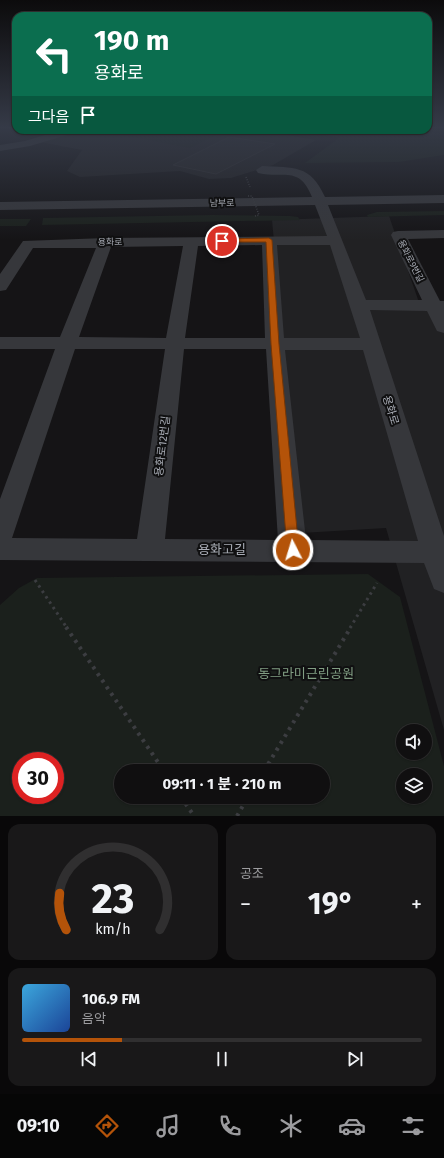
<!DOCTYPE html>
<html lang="ko">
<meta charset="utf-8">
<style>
body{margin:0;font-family:"Fira Sans","Noto Sans KR",sans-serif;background:#191819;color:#f1f3f6;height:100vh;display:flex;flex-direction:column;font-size:15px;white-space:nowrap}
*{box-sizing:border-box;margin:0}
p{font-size:13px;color:#9c9c9f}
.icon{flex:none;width:22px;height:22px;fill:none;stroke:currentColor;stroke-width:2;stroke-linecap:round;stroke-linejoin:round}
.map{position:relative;height:816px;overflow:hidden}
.drawer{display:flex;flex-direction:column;gap:8px;padding:8px;background:#090809;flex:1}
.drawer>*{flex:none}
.hud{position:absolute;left:12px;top:12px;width:420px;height:122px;border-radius:12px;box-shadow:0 1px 3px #0004,0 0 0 1px #302f30;background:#0b6e4f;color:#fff;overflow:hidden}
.fabs{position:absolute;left:396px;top:724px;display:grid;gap:8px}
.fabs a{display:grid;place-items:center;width:36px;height:36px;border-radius:50%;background:#100f10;box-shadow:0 1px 3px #0004,0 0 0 1px #302f30;font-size:20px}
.speed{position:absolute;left:12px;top:752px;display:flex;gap:8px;font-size:20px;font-weight:700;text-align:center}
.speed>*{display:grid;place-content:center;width:52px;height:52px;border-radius:50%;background:#100f10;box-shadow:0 1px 3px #0004,0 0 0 1px #302f30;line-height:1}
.speed .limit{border:6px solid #d22;background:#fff;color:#111}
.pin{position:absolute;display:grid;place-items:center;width:34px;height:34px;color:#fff;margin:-17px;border:2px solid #fff;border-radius:50%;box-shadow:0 1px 4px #0007}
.me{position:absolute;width:44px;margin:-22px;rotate:355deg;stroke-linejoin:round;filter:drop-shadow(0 0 3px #0008)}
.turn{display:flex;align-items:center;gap:14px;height:84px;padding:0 16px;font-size:18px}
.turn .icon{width:52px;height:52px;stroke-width:2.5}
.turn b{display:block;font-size:28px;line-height:34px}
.then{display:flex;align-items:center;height:38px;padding:0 16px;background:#0003;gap:8px;font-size:15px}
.big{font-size:30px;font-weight:700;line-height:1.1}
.drawer .tile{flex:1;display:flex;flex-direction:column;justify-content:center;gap:6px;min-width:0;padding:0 14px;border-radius:12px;background:#191819}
.drawer .dial{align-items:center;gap:0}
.dial svg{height:104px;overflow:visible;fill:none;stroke:#302f30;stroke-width:7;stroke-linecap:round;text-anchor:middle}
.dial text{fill:#f1f3f6;stroke:none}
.song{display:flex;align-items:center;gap:12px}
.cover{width:48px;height:48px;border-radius:6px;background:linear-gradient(135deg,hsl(200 70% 55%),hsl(220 70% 35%))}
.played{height:4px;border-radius:2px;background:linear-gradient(90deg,#b45309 25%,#302f30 25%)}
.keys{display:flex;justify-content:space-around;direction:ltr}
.heat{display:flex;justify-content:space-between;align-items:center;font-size:22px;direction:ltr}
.drawer .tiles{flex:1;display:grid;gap:8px;grid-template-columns:1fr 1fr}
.tile:last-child{grid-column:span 2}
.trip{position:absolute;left:114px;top:764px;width:216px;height:40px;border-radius:20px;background:#100f10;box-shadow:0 1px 3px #0004,0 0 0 1px #302f30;font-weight:700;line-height:40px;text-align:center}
.tab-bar{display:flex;height:64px;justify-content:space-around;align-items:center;background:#060606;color:#9c9c9f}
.tab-bar .icon{width:28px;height:28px}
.tab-bar .current{color:#b45309}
.tab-bar b{font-size:18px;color:#f1f3f6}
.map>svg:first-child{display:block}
.built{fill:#212123}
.green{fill:#1b201c;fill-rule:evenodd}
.building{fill:#252527;stroke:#2f2f32}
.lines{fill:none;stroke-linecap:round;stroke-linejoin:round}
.path-far2{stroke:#3c3d41;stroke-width:1.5;stroke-dasharray:1 1.5;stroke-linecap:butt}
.path-far1{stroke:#3c3d41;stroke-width:3;stroke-dasharray:2.5 4;stroke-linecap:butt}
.path{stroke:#3c3d41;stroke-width:4;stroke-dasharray:3 5;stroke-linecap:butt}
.minor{fill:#36373b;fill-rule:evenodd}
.path-bridge{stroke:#3c3d41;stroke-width:1.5;stroke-dasharray:1 1.5;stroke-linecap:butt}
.route{fill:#b45309;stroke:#753606}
.labels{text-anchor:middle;stroke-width:4;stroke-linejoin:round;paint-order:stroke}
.far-street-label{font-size:9px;fill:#a8acb5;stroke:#101011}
.street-label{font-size:11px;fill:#a8acb5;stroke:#101011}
.near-street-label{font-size:13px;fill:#a8acb5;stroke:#101011}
.near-park-label{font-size:13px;fill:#819e83;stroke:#101011}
</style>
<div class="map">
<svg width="444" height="816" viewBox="0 0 444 816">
<rect width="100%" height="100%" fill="#151416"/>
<path class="built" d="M81,130H256L316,140L273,165L231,178L209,179L180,171L80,177L67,171L82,150L40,142Z
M389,216L422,311H444V730L386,528L301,533L272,220Z"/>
<path class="green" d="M428,126H444V155L399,162L305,163L339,138L303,130H428Z
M105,130H226L190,148L102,131Z
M444,211V215L368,217L367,215L377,212Z
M212,215L290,216L298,217L300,220L42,225L43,218Z
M0,219H31L26,226H0Z
M368,574L400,597L444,766V816H0V605L19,588L37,578ZM403,731H425V753H403ZM21,761H55V795H21ZM121,771H323V797H121ZM403,775H425V797H403Z"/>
<path class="building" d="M229,137L275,144L216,174L173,165Z"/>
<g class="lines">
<path class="path-far2" d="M246,177L250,187"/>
<path class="path-far1" d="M35,580L67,628
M350,628L377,583"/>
<path class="path" d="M66,627L164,771
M264,771L351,627
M181,797L194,816
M237,816L248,797"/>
<path class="minor" d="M62,130H78L77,132L30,146L0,151V145L25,141Z
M262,166C294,168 310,164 325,197L444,195V203L328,205L366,300H422L391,235L393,232L398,231L444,230V238L408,239L440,301H444V333L437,331L427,311L370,310L444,536V593L434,589L424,563L0,560V499L55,349H0V337H60L96,248H33L6,290L0,291V274L23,241L106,238L327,236L315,205L0,210V202L312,197C299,165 284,179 258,173L256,170ZM262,245L265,338H185L198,246ZM277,245H330L360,338H284ZM183,246L166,338L79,337L111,247ZM75,349H165L137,539L12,538ZM184,349H266L278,540L165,539ZM285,350H363L418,541L306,540Z"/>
<path class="path-bridge" d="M248,196H252L259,215L255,216"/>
</g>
<linearGradient id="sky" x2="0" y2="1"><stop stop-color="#0c0b0c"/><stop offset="0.53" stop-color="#353a47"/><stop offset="1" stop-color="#353a47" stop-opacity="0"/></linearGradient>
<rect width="444" height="240" fill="url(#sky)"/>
<path class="route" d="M269,238L272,240L279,344L299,550L297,553H289L287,550L271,344L266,242H222L219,241L222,239Z"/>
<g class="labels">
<g class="far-street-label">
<text transform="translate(222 203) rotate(-1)" y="3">남부로</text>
<text transform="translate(110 242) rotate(-1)" y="3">용화로</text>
<text transform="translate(411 261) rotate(63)" y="3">용화로9번길</text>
</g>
<g class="street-label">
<text transform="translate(391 410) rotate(73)" y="4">용화로</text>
<text transform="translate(162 446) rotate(-83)" y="4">용화로12번길</text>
</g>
<g class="near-street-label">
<text x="222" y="554">용화고길</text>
</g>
<g class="near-park-label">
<text x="306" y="678">동그라미근린공원</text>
</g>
</g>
</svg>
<div class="fabs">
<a><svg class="icon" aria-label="sound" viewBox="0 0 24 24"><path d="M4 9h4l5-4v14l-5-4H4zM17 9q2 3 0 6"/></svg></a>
<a><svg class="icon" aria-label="layers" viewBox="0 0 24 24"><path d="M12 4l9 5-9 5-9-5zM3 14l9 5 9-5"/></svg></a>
</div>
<div class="speed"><div class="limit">30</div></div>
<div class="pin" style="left:222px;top:241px;background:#d93025"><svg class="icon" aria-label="arrive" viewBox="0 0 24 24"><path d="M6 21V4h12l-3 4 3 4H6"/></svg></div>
<svg class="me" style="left:293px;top:550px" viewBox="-20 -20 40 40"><circle r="17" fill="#b45309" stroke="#fff" stroke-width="3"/><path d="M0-11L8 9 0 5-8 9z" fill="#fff"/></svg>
<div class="trip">09:11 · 1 분 · 210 m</div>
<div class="hud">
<div class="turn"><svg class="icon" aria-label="left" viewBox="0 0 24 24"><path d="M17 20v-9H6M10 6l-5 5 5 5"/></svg><div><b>190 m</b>용화로</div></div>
<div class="then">그다음<svg class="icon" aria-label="arrive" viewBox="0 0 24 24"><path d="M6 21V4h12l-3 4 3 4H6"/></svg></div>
</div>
</div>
<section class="drawer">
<div class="tiles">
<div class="tile dial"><svg viewBox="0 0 100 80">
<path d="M14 69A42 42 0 1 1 86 69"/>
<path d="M14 69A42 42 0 0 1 9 41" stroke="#b45309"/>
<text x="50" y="56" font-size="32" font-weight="700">23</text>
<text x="50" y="72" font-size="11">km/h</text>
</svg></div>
<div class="tile"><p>공조</p>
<div class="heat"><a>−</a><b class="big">19°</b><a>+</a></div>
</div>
<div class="tile">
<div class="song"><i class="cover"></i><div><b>106.9 FM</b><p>음악</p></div></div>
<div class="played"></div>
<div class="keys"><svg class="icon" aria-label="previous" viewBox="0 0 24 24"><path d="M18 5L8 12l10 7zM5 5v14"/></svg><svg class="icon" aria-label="pause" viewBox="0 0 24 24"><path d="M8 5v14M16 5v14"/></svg><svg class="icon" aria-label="next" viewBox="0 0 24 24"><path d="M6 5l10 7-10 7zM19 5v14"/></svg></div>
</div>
</div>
</section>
<nav class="tab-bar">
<b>09:10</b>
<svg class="icon current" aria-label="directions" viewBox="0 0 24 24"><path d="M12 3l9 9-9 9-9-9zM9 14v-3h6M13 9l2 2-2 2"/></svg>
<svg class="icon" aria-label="music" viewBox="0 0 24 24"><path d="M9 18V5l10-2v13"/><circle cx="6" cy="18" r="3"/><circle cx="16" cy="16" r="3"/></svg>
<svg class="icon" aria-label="phone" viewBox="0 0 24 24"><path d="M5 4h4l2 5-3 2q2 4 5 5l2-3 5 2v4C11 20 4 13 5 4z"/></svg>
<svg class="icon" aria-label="climate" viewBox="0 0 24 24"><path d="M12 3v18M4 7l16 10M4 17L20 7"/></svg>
<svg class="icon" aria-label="car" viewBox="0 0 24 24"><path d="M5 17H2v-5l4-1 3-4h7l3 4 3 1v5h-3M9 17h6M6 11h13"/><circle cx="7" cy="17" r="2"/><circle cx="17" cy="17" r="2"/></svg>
<svg class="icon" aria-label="filters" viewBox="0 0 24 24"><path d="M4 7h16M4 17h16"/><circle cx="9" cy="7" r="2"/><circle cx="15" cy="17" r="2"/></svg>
</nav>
